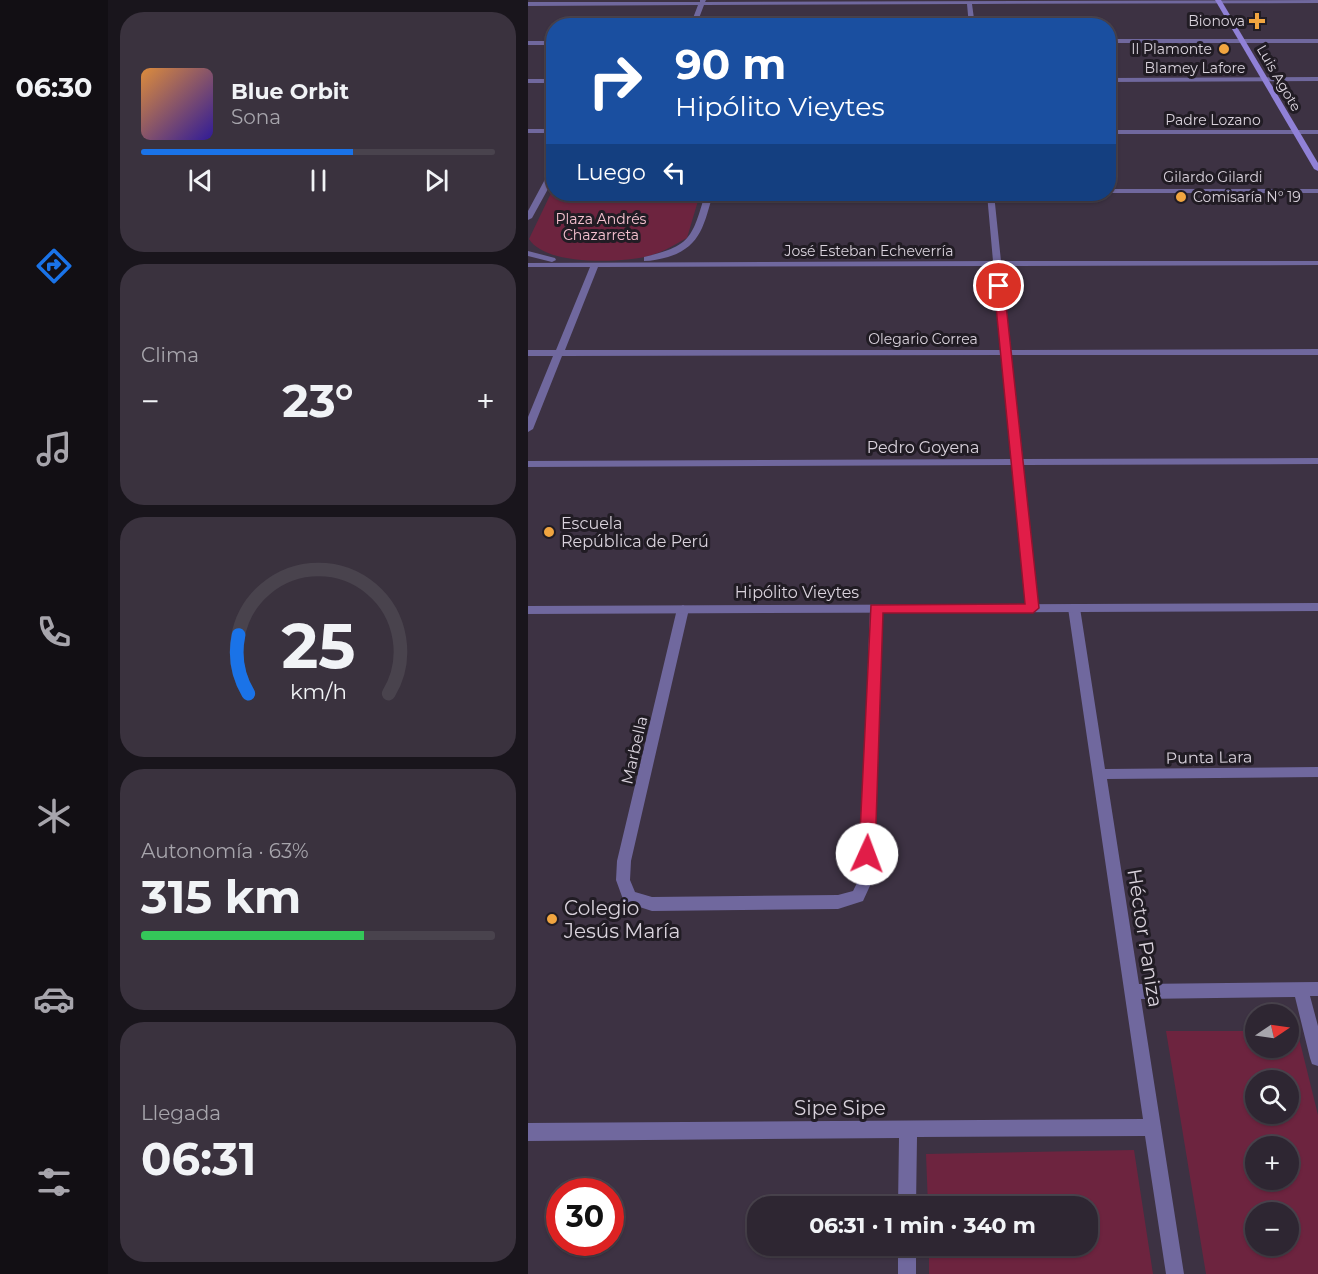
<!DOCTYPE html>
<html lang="es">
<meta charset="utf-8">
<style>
body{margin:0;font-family:Montserrat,sans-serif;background:#3a323e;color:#f1f3f6;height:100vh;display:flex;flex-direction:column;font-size:22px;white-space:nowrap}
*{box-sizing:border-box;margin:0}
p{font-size:20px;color:#a7a5ac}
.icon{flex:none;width:33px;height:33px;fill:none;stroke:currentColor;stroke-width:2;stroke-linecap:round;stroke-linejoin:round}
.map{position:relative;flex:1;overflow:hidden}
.panel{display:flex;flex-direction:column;gap:12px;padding:12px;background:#19151c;width:420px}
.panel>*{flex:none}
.banner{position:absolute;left:18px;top:18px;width:570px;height:183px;border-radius:24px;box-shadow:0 2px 4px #0004,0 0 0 2px #49434d;background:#1a4fa0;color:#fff;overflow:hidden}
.needle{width:39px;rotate:77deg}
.tools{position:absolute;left:717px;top:1004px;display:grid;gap:12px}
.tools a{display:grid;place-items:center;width:54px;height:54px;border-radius:50%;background:#2e2632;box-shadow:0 2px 4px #0004,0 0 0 2px #49434d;font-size:30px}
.speed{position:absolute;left:18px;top:1178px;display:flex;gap:12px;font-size:30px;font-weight:700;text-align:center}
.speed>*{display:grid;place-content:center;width:78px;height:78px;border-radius:50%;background:#2e2632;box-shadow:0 2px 4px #0004,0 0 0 2px #49434d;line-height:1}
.speed .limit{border:9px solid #d22;background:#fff;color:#111}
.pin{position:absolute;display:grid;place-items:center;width:51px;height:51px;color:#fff;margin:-26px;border:3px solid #fff;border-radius:50%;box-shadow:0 2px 6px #0007}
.me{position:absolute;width:66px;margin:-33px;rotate:2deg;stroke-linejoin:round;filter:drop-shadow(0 0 4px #0008)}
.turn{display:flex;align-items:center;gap:21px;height:126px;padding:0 30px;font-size:27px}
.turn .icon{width:78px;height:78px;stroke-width:2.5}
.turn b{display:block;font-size:42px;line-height:51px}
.then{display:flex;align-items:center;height:57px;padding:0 30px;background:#0003;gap:12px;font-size:22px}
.big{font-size:45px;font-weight:700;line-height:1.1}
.panel .card{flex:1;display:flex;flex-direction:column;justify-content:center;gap:9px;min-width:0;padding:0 21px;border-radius:24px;background:#3a323e}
.panel .dial{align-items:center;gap:0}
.dial svg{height:156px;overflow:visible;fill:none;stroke:#49434d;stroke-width:7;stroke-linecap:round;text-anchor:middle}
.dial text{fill:#f1f3f6;stroke:none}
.song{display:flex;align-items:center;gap:18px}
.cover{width:72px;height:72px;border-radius:9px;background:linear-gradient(135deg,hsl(30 70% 55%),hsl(250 70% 35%))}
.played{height:6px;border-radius:3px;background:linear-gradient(90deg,#1a73e8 60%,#49434d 60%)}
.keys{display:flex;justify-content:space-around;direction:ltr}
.heat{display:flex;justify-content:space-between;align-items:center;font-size:33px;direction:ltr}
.charge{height:9px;border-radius:4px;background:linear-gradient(90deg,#34c759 63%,#49434d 0)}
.trip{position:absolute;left:219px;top:1196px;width:351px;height:60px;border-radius:24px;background:#2e2632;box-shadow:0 2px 4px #0004,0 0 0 2px #49434d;font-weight:700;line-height:60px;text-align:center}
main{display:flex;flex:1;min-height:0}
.menu{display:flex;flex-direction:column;width:108px;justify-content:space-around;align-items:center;background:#120f14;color:#a7a5ac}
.menu .icon{width:42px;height:42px}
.menu .selected{color:#1a73e8}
.menu b{font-size:27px;color:#f1f3f6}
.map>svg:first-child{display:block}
.green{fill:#6d243f;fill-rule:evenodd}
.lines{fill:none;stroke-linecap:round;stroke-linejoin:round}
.minor{fill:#70689e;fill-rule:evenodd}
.tertiary{fill:#70689e;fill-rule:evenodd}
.secondary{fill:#9081d7;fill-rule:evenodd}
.route{fill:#e11d48;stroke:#92132f;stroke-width:1.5}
.poi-dot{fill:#f1a540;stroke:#211c24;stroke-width:2}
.labels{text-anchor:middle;stroke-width:6;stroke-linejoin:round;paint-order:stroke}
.far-poi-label{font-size:14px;fill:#d9d2dc;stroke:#211c24;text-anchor:end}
.far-street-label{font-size:14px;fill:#d9d2dc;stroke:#211c24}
.far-park-label{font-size:14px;fill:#f6c2d0;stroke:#211c24}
.street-label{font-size:16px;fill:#d9d2dc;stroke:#211c24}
.poi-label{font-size:16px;fill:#d9d2dc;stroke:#211c24;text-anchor:start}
.near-poi-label{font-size:20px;fill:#d9d2dc;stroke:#211c24;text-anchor:start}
.near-street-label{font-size:20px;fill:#d9d2dc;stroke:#211c24}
</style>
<main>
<nav class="menu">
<b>06:30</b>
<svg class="icon selected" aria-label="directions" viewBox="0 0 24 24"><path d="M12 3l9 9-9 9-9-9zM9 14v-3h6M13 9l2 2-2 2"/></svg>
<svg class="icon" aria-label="music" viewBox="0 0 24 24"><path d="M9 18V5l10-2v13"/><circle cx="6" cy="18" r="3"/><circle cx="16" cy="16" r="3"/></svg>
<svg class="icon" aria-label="phone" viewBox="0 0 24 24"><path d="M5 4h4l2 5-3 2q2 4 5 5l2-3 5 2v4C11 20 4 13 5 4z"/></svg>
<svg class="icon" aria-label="climate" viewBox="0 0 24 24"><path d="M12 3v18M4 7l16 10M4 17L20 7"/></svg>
<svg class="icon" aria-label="car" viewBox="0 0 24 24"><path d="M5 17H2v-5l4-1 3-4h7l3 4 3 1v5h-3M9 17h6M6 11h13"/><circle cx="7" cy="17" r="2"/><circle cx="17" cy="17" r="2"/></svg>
<svg class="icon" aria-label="filters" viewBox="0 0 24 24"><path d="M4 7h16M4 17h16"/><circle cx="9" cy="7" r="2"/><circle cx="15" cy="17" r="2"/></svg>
</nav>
<section class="panel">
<div class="card">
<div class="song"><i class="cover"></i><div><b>Blue Orbit</b><p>Sona</p></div></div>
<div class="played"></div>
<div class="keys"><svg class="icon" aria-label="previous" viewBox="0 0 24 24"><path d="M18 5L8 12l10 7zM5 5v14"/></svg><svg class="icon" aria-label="pause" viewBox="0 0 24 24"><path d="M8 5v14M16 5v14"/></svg><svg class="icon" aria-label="next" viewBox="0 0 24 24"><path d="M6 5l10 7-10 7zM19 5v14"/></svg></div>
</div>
<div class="card"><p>Clima</p>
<div class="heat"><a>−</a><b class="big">23°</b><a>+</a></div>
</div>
<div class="card dial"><svg viewBox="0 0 100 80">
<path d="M14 69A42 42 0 1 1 86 69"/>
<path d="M14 69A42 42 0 0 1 9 39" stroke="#1a73e8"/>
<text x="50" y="56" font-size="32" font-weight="700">25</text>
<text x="50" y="72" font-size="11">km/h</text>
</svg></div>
<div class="card"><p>Autonomía · 63%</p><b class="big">315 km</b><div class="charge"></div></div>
<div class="card"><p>Llegada</p><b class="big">06:31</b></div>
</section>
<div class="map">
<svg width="790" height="1274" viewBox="0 0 790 1274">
<rect width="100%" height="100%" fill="#3d3243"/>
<path class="green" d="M25,189L26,194H172L159,238C146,245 135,252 121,256C92,263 18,266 1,239Z
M769,1030L790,1115V1274H678L638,1031H727L728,1047H760L761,1031ZM728,1080H760V1113H728ZM728,1146H760V1179H728ZM728,1212H760V1245H728Z
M606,1150L625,1274H401V1245H560V1206H400L398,1154Z"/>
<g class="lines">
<path class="minor" d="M172,0H178L177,2L790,0V3L444,4L447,26H441L439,4L176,5L168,26H162L170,5L0,6V2H172Z
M790,77V81L580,82V78Z
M0,79H26V83H0Z
M0,129H26V133H0Z
M580,130H790V134H580Z
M26,168V178L4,218L0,220V211L22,170Z
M580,189H790V193H580Z
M177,194H185C176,224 173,247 140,257C132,259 124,261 116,261V257C163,246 164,238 177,194Z
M459,194H466L473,261H790V265L474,266L483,350L790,349V355H483L495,459L790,458V464L495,465L511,608L505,612L499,608L485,465L0,467V461L484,459L474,355L34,356L5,429L0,432V417L25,356H0V350H28L62,267H0V263L465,261ZM465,266L474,350H37L70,267Z
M0,251L27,258L28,260L24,262L0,256Z
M546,604L552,608L577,769L790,767V777L579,779L611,984L790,982V996H782L790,1026V1066L784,1064L782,1058L767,997L613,999L656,1274H638L617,1136L389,1137L388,1206H370L371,1138L0,1141V1123L615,1119L540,608Z
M155,605L161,609L103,861L102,880L107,892L124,897L310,895L325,891L332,877L342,609L348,605L354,609L346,877L335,901L310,909L124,911L96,902L88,880L89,861L149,609Z
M370,1245H388V1274H370Z"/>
<path class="tertiary" d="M580,39H790V43H580Z
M0,41H26V45H0Z
M790,603V611L0,614V606Z"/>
<path class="secondary" d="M687,0H693L790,163V171L786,169Z"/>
</g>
<path class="route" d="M471,283L476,286L511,608L505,613H355L347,854L345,859H334L331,854L343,605L497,604L466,286Z"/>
<g class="poi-dot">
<path d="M726 12h6v6h6v6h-6v6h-6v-6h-6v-6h6z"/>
<circle cx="696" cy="49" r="6"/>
<circle cx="653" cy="197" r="6"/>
<circle cx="21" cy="532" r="6"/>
<circle cx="24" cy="919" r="6"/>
</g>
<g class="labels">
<g class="far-poi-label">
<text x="717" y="26">Bionova</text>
<text x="684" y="54">Il Plamonte</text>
<text x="665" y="202" text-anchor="start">Comisaría N° 19</text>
</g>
<g class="far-street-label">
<text x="667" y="73">Blamey Lafore</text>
<text transform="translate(751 78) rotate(60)" y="5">Luis Agote</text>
<text x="685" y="125">Padre Lozano</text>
<text x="685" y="182">Gilardo Gilardi</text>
<text x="341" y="256">José Esteban Echeverría</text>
<text x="395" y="344">Olegario Correa</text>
</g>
<g class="far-park-label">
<text x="73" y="224">Plaza Andrés<tspan x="73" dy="16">Chazarreta</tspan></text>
</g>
<g class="street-label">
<text x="395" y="453">Pedro Goyena</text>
<text x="269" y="598">Hipólito Vieytes</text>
<text transform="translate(106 750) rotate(-77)" y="6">Marbella</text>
<text transform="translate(681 757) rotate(-1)" y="6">Punta Lara</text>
</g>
<g class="poi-label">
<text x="33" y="529">Escuela<tspan x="33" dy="18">República de Perú</tspan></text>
</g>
<g class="near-poi-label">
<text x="36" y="915">Colegio<tspan x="36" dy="23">Jesús María</tspan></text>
</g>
<g class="near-street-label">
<text transform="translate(617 938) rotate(81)" y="7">Héctor Paniza</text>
<text x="312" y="1115">Sipe Sipe</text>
</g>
</g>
</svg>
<div class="tools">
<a><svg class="needle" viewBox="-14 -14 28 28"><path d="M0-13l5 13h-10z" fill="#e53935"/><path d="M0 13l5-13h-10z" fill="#a7a5ac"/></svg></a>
<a><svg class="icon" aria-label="search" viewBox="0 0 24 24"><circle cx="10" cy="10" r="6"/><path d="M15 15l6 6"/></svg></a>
<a>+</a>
<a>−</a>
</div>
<div class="speed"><div class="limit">30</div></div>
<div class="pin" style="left:471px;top:286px;background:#d93025"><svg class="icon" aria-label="arrive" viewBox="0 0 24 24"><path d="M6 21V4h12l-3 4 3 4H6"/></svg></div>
<svg class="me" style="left:339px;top:854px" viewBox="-20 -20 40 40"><circle r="19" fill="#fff"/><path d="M0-13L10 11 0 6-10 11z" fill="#e11d48"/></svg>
<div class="trip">06:31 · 1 min · 340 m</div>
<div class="banner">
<div class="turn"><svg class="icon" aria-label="right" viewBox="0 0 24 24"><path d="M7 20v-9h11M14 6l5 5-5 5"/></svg><div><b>90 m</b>Hipólito Vieytes</div></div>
<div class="then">Luego<svg class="icon" aria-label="left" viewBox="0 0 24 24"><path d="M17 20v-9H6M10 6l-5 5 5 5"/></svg></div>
</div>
</div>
</main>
